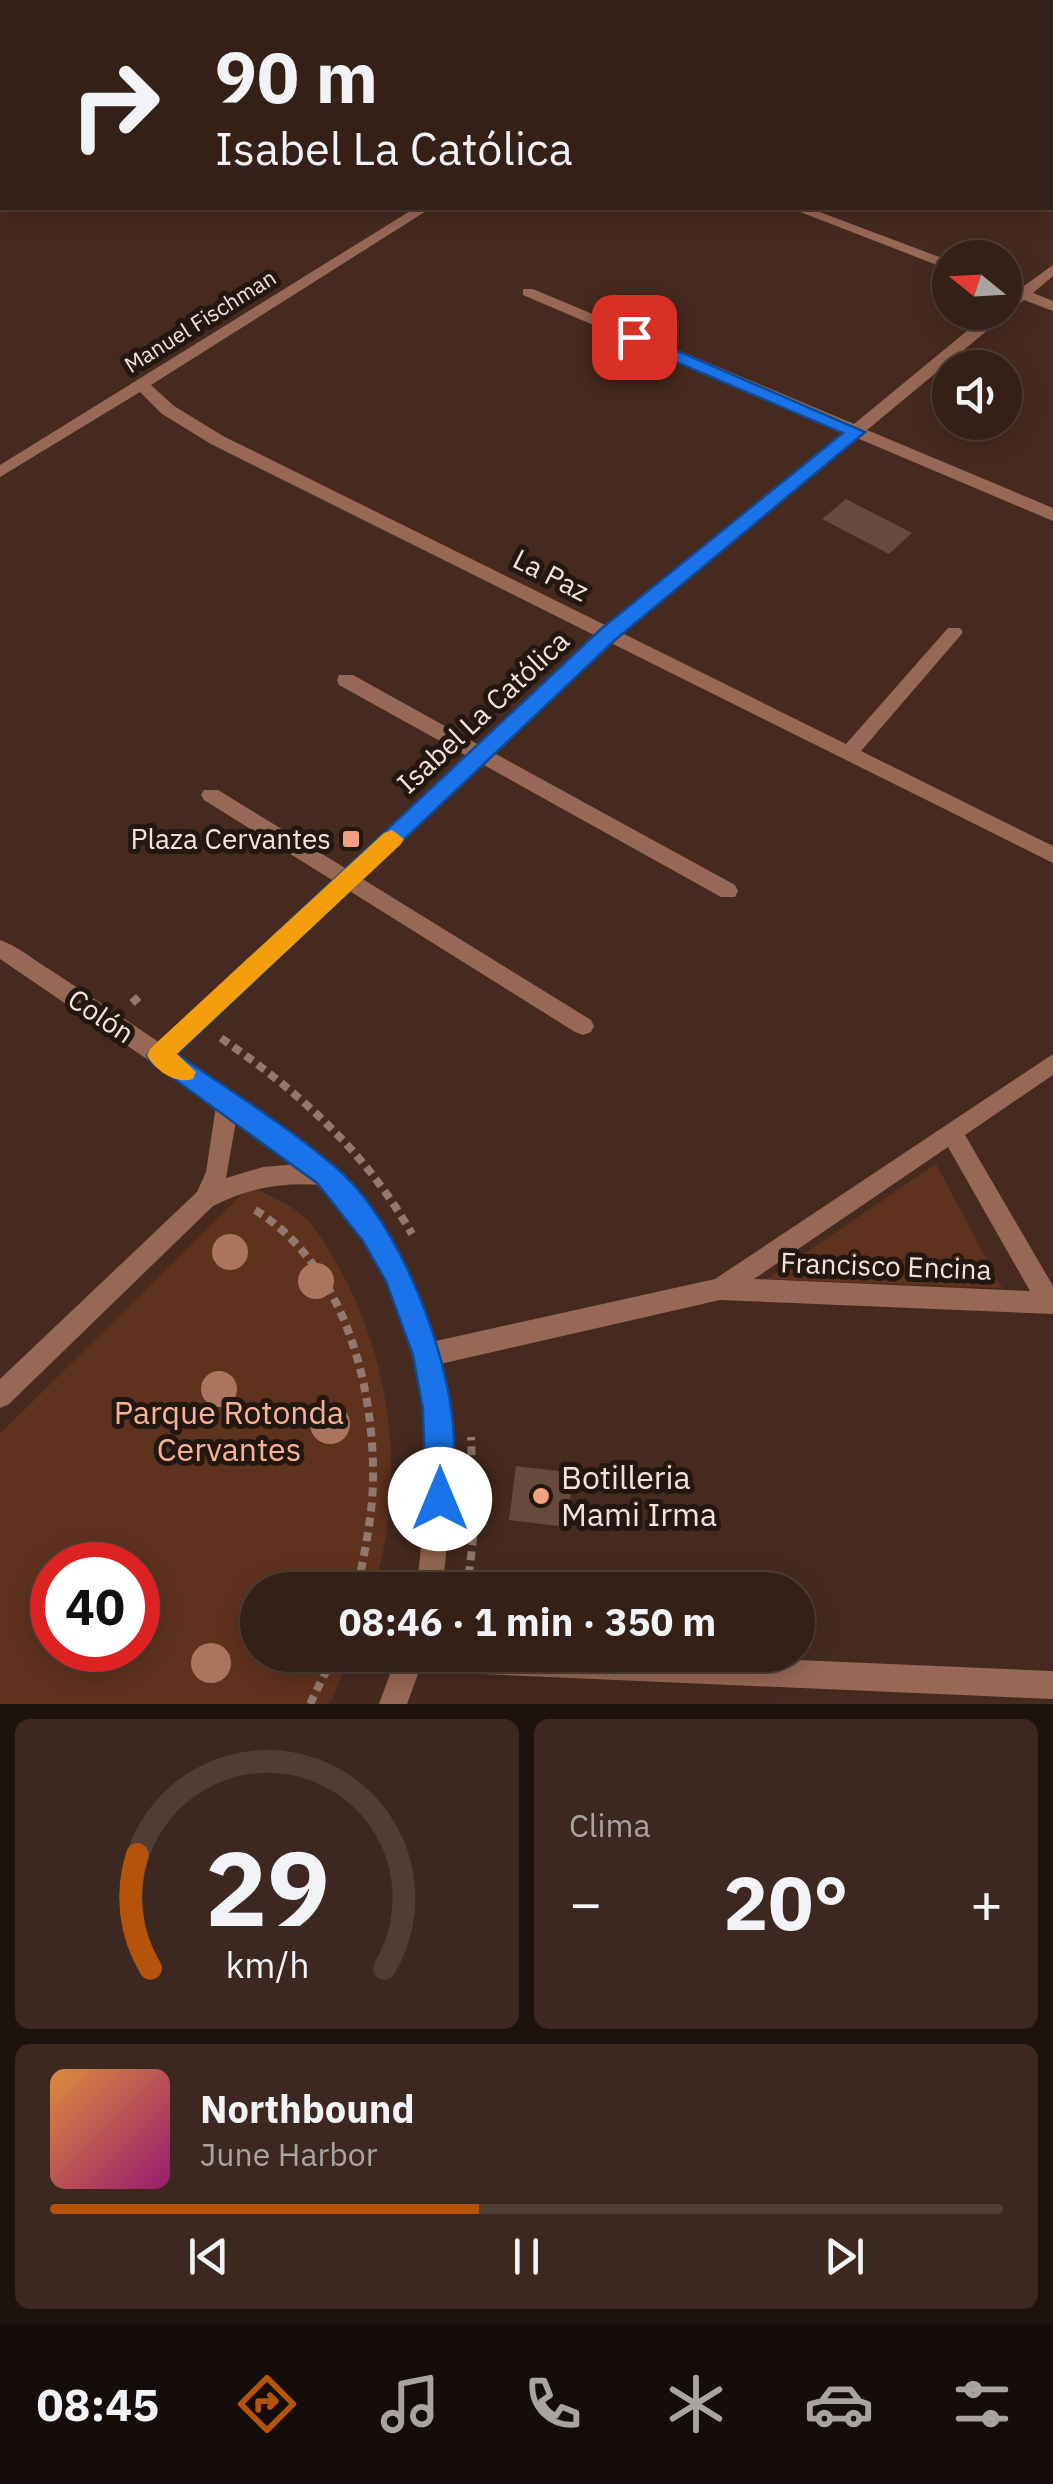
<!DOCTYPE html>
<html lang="es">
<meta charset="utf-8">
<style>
body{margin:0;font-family:"IBM Plex Sans",sans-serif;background:#3c2820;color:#f1f3f6;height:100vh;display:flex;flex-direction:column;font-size:38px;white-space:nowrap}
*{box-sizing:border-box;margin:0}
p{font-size:32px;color:#a9a3a1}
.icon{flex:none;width:55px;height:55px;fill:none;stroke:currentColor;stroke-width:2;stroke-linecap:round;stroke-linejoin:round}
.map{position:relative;height:1704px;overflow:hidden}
.side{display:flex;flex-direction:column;gap:15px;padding:15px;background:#1d120d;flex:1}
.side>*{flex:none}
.hud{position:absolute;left:0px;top:0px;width:1055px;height:210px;box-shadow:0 5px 25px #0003,0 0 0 2px #4e3e36;background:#342017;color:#f1f3f6;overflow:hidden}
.needle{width:65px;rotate:288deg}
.tools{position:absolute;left:932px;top:240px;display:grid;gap:20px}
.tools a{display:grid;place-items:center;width:90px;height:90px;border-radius:50%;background:#342017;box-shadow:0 5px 25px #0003,0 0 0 2px #4e3e36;font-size:50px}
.speed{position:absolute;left:30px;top:1542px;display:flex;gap:20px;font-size:50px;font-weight:700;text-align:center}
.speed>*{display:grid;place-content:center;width:130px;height:130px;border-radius:50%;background:#342017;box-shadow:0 5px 25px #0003,0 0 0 2px #4e3e36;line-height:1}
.speed .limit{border:15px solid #d22;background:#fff;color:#111}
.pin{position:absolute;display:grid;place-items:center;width:85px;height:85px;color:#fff;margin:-42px;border-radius:20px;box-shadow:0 5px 15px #0006}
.me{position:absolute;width:110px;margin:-55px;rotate:0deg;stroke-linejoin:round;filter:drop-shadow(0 0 8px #0008)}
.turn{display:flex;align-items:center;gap:35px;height:210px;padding:0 50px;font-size:45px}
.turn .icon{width:130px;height:130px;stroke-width:2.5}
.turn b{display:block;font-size:70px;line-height:85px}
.big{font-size:75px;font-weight:700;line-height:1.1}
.side .widget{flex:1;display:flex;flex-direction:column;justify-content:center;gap:15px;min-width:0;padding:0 35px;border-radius:15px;background:#3c2820}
.side .dial{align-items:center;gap:0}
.dial svg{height:260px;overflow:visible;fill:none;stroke:#4e3e36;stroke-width:7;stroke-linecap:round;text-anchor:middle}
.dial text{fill:#f1f3f6;stroke:none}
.song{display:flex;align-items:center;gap:30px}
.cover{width:120px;height:120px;border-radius:15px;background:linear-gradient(135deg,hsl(30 70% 55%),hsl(320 70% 35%))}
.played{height:10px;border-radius:5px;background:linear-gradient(90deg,#b45309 45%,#4e3e36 45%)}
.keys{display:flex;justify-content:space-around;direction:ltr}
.heat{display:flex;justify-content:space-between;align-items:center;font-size:55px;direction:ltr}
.side .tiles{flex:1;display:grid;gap:15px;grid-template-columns:1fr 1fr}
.widget:last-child{grid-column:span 2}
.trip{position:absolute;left:240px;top:1572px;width:575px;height:100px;border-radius:50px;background:#342017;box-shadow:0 5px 25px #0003,0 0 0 2px #4e3e36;font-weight:700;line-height:100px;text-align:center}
.tab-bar{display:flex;height:160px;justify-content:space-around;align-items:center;background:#150d09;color:#a9a3a1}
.tab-bar .icon{width:70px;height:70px}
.tab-bar .active{color:#b45309}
.tab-bar b{font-size:45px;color:#f1f3f6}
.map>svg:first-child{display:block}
.green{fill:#5f321e;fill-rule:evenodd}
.building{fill:#67493d}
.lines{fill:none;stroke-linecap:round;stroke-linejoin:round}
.path{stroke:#91796f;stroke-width:8;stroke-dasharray:9 6;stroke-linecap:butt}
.minor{fill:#976855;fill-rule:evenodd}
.tertiary{fill:#976855;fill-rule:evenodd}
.tree{fill:#aa755f}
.route{fill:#1a73e8;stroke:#114b97;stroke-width:2.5}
.slow{fill:#f59e0b}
.poi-dot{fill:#f2a07f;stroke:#231711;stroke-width:4}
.labels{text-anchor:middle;stroke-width:10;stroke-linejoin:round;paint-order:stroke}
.far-street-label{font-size:22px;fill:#f5e3db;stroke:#231711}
.street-label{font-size:28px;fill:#f5e3db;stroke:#231711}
.poi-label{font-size:28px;fill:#f5e3db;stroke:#231711;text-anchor:end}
.near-park-label{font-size:32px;fill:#fbb294;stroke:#231711}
.near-poi-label{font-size:32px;fill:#f5e3db;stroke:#231711;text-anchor:start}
</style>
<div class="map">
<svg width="1053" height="1704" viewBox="0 0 1053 1704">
<rect width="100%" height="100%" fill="#462a1f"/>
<path class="green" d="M936,1164L1002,1288L767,1279Z
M250,1186C265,1194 283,1201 297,1211C314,1223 328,1248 338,1266C393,1364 407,1482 373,1590H258V1655H351L332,1699L328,1704H0V1434ZM52,1565H138V1650H52Z"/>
<path class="building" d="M846,499L912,533L889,554L822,519Z
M516,1466L573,1473L567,1527L509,1520Z"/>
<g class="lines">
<path class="path" d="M132,1003L142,994
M221,1038C299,1092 365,1151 412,1234
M255,1210C343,1264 375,1384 373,1483C372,1519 364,1555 357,1590
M467,1590L474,1531L471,1437
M310,1704L334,1655"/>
<path class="minor" d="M1052,132H1053V140H1052Z
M415,208H431L151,385L174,406L223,436L607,626L844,432L523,295V289H533L854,424L990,312H1005V300L1012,295L1005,292V282L1021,288L1053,265V276L1033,293L1053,301V311L1024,300L867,430L1053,508V521L857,438L622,633L846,744L948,628H960L963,632L960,636L861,751L1053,846V863L611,643L494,753L735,885L738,891L735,897H721L482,764L361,878L591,1020L594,1026L591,1032L583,1035L575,1032L348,890L167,1062L159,1064L151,1062L148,1055L151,1048L332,880L204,800L201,795L204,790H218L345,868L467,756L339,685L337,680L339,675H353L479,745L596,636L211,444L162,414L140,392L0,477V465Z
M790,208H809L950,261V270Z
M1053,1054V1075L965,1135L1053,1286V1314L720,1300L427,1367L418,1363L415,1355L418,1347L427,1343L715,1279ZM948,1147L1030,1291L754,1279Z
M398,1655H677L1053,1671V1699L411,1671L401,1667Z"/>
<path class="tertiary" d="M0,940C18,946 35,961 52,971C90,996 128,1021 166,1047C199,1069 232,1093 265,1116C290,1134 318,1149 338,1171C449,1290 462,1436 442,1590H416C438,1427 429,1316 322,1185C282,1182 248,1188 213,1206L9,1404L0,1408V1379L197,1192L206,1172L216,1106L0,959ZM236,1121L297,1164L263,1167L226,1178Z
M397,1655H425L407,1704H379Z"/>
</g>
<g class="tree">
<circle cx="230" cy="1252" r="18"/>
<circle cx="316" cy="1281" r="18"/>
<circle cx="219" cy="1389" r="18"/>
<circle cx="330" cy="1424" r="20"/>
<circle cx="211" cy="1663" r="20"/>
</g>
<path class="route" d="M634,332L865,432L615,640L177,1054C229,1090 284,1124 333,1165C394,1215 440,1331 451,1408C456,1437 454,1469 455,1499L451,1509L440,1514L430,1509L426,1499L423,1410L413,1355L386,1281L363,1241L317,1183L151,1062L147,1055L601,629L843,433L627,341V333Z"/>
<path class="slow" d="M392,830L404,839L400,845L177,1054L196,1072L193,1079C177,1085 154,1070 147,1055L151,1048L384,833Z"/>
<g class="poi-dot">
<rect x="341" y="829" width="20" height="20" rx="5"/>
<circle cx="541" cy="1496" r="10"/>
</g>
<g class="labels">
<g class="far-street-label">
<text transform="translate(200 321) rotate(-32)" y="8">Manuel Fischman</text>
</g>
<g class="street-label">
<text transform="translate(551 575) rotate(27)" y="10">La Paz</text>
<text transform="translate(483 712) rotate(-43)" y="10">Isabel La Católica</text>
<text transform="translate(101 1016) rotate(34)" y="10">Colón</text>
<text transform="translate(886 1266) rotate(2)" y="10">Francisco Encina</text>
</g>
<g class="poi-label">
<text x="331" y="849">Plaza Cervantes</text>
</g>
<g class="near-park-label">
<text x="229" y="1424">Parque Rotonda<tspan x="229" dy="37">Cervantes</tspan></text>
</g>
<g class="near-poi-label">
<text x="561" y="1489">Botilleria<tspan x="561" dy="37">Mami Irma</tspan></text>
</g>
</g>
</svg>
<div class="tools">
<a><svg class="needle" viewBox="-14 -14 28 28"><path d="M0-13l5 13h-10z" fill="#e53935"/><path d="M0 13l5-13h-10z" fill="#a9a3a1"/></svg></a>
<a><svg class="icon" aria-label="sound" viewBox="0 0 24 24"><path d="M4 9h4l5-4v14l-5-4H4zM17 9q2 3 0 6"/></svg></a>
</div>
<div class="speed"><div class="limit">40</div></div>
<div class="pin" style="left:634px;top:337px;background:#d93025"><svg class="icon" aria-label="arrive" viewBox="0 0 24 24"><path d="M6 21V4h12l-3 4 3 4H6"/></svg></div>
<svg class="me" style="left:440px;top:1499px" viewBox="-20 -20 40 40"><circle r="19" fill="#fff"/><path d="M0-13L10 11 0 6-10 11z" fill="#1a73e8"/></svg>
<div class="trip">08:46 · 1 min · 350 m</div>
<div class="hud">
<div class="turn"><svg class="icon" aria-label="right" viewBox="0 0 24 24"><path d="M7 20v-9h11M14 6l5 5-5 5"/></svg><div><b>90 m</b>Isabel La Católica</div></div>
</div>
</div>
<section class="side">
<div class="tiles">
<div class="widget dial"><svg viewBox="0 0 100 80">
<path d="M14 69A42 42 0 1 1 86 69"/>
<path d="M14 69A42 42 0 0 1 10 34" stroke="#b45309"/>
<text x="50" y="56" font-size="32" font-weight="700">29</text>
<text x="50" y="72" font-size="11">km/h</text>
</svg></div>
<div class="widget"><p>Clima</p>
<div class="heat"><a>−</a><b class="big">20°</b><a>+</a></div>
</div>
<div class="widget">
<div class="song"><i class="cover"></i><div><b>Northbound</b><p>June Harbor</p></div></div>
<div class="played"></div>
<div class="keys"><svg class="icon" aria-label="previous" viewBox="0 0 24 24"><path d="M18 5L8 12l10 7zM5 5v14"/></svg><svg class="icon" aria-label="pause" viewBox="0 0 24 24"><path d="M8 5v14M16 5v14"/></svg><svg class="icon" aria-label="next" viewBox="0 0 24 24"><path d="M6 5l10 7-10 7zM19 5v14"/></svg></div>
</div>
</div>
</section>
<nav class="tab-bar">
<b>08:45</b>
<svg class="icon active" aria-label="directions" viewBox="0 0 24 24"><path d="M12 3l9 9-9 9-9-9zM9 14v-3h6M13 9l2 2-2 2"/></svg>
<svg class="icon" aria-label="music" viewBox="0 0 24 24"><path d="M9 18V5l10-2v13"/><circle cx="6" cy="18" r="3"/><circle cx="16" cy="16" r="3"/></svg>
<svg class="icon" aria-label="phone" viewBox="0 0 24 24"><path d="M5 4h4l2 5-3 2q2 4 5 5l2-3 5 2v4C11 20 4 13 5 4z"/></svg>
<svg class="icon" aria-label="climate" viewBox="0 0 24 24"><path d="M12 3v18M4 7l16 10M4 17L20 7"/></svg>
<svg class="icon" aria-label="car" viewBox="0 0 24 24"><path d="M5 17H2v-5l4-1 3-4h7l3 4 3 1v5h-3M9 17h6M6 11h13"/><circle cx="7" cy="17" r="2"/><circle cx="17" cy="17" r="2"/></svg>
<svg class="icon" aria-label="filters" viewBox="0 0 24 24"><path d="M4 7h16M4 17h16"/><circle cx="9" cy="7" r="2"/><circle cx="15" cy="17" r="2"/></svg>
</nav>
